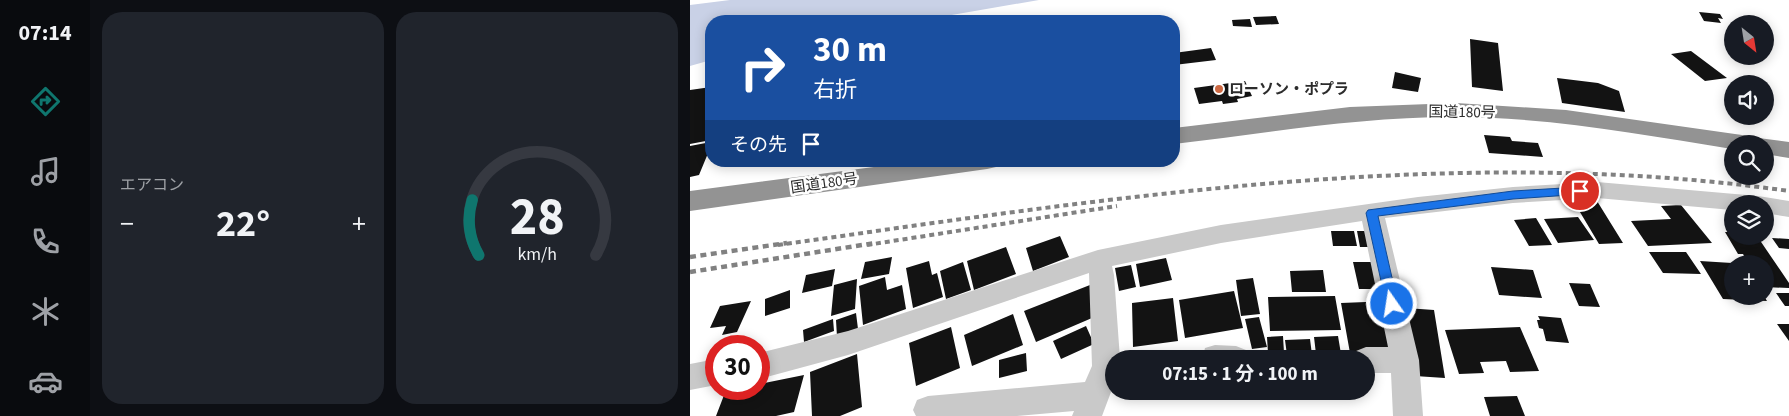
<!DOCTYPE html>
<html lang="ja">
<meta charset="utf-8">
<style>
body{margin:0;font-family:"Source Sans 3","Noto Sans JP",sans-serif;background:#20242c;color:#f1f3f6;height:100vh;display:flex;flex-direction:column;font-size:19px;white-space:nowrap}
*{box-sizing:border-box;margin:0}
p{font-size:16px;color:#9ea1a6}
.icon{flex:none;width:28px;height:28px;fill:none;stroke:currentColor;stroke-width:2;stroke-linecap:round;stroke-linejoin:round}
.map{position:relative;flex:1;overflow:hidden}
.side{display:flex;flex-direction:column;gap:12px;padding:12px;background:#0d0f14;width:600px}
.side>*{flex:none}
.hud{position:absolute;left:15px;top:15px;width:475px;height:152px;border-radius:20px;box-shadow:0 2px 12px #0003;background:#1a4fa0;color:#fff;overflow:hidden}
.needle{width:32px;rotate:150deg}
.buttons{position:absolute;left:1034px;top:15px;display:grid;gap:10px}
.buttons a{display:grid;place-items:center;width:50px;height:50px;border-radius:50%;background:#171b24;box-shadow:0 2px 12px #0003;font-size:25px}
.speed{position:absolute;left:15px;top:335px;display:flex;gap:10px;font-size:25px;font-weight:700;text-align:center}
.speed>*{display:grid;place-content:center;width:65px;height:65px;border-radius:50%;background:#171b24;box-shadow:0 2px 12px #0003;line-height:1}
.speed .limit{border:8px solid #d22;background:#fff;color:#111}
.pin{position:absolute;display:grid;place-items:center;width:42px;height:42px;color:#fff;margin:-21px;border:2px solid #fff;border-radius:50%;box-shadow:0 1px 5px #0007}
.me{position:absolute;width:55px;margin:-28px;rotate:347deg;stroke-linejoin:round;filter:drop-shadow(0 0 4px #0008)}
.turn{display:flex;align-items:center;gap:18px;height:105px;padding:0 25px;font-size:22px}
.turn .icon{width:65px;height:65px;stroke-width:2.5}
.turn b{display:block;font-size:35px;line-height:42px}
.then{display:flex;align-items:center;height:48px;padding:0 25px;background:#0003;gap:10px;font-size:19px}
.big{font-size:38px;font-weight:700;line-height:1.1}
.side .card{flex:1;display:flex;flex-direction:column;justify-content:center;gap:8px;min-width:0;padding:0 18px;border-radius:20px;background:#20242c}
.side .dial{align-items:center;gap:0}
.dial svg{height:130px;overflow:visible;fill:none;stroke:#363941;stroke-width:7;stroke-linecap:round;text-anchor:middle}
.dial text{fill:#f1f3f6;stroke:none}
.heat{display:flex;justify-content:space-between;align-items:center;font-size:28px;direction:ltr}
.side .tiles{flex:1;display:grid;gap:12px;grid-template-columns:repeat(2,1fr)}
.trip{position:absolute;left:415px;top:350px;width:270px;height:50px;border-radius:25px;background:#171b24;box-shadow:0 2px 12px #0003;font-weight:700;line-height:50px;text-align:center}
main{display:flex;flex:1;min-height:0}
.menu{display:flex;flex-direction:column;width:90px;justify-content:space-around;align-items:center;background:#090b0e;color:#9ea1a6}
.menu .icon{width:35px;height:35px}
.menu .current{color:#0f766e}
.menu b{font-size:22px;color:#f1f3f6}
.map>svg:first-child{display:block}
.water{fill:#c9d1e6}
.building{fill:#131313}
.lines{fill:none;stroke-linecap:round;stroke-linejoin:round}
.minor{fill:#c9c9c9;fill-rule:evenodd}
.highway{fill:#939393;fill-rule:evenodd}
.rail-far1{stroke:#818181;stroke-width:4;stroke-dasharray:5 4;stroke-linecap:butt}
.rail{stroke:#818181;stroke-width:4.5;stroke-dasharray:6 4.5;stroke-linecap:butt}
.route{fill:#1a73e8;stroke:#114b97}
.poi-dot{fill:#ce6943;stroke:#fff;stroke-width:2}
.labels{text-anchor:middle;stroke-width:5;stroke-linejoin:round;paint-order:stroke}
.poi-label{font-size:15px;font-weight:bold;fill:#2c2c2c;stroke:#fff;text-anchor:start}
.street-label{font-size:15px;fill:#2c2c2c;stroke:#fff}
</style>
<main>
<nav class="menu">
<b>07:14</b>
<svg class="icon current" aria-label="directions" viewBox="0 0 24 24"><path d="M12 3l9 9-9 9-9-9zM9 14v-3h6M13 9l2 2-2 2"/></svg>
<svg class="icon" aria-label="music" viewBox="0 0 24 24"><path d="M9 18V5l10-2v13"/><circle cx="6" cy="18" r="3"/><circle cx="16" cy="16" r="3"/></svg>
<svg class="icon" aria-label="phone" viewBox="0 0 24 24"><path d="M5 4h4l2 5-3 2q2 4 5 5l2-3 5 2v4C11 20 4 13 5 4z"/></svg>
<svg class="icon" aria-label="climate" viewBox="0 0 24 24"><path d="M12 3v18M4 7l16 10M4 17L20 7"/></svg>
<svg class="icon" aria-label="car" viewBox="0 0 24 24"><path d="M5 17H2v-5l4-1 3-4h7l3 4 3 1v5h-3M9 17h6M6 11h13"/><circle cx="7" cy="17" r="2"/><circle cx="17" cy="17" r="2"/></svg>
</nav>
<section class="side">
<div class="tiles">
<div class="card"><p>エアコン</p>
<div class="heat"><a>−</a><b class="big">22°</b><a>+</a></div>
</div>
<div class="card dial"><svg viewBox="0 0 100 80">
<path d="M14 69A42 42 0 1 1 86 69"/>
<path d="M14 69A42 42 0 0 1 10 35" stroke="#0f766e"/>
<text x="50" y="56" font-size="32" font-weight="700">28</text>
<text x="50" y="72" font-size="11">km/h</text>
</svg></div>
</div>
</section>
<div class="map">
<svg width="1099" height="416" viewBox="0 0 1099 416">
<rect width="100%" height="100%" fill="#fff"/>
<path class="water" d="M40,0H349L227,21H21V60L0,66V5Z"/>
<path class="building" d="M1009,12L1030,14L1033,19L1028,18L1031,23L1014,21Z
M586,16L589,24L566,25L563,17Z
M560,19L562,27L543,26L542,20Z
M780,39L808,43L813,91L782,87Z
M521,48L526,60L484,65V53Z
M1001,51L1037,78L1015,81L981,54Z
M705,72L731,78L728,92L702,88Z
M867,78L908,83L929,91L935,112L872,103Z
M555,81L562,96L547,99L548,102L533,104L532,101L509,104L504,88Z
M21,87V140L0,144V90Z
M794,135L820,137L822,141L848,143L853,157L799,153Z
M21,142V146L9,175L0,177V146Z
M907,201L933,243L909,244L884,202Z
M991,205L1022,243L958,246L941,221L981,219L971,206Z
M888,217L904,240L868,243L854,219Z
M846,218L862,245L839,246L824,220Z
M641,231H664L667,246H643Z
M667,231H682L686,247H670Z
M1035,232H1042V236H1067L1099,283V288L1075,287V264H1059L1053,254H1048Z
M370,236L379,257L343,271L336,248Z
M1082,238L1099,239V249L1089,248Z
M316,247L326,274L284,290L277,261Z
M959,252H996L1011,274L973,273Z
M202,257L199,274L171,279L175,262Z
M476,258L482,280L450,287L446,264Z
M239,261L242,275L247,273L253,297L223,308L216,268Z
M1010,261L1042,263V296H1074L1077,301L1033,299Z
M273,262L281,290L256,299L250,271Z
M663,262H689L695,289H669Z
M441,265L446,287L429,291L425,268Z
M801,267L843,270L852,298L809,295Z
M145,269L142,286L112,293L116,275Z
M633,270L636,292H602L600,271Z
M195,277L197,290L212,285L216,309L173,325L169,286Z
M563,278L570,314L551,316L546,280Z
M167,279L165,309L141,316L144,285Z
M405,283L402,318L346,342L334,311Z
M879,283L900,284L910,307L889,306Z
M100,290V308L75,316V299Z
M544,291L553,328L495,338L489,300Z
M1086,293H1099V306H1095Z
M645,296L651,330L580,331L578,297Z
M483,298L488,341L443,347L442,303Z
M61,301L47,332L32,335L36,326L20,328L30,306Z
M676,302L678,314L700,313L709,352L660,353L651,303Z
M716,308L744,310L755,378L725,376Z
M166,313L168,329L147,337L146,320Z
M323,314L333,345L282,366L274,335Z
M848,316L871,318L879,343L856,341L853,329L849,328L847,320H850Z
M569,317L577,347L562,349L555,319Z
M143,319L144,331L114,342L113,330Z
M1087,324H1099V341Z
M396,326L404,344L371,359L363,341Z
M261,327L270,368L226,386L219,343Z
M830,327L849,371L820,372L816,361L790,362L794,373L769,374L755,330Z
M593,336L594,353H578L577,337Z
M648,336L651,354H626L624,337Z
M620,339L622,355H597L595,340Z
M336,353L337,371L309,378V360Z
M167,354L172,407L150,416H122L120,372Z
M114,375L104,412L86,416H26L36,390L69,389V384Z
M827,396L835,416H800L794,397Z"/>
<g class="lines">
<path class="minor" d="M907,182L1068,196L1099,201V217L1075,213V204H1042V210L907,198L823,203L695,218L729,360L733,416H703L701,373H676V359H663L666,351L676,347H698L672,221L531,243L422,266L424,275L430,359H424V384L412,416H382L384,411L327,416H226L223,410L227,400L238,396L395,382L402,366L399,273L158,355L69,379V353L158,331L408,250L531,225L728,197L823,187Z
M525,345L546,346L556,350L560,359H512L515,348Z
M26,359V385L0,390V364Z"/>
<path class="highway" d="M766,103L876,110L1059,136C1072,139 1085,140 1099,142V158L1075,154V144H1042V149C950,134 857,117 763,117C669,117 577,133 484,144V128L660,107Z
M230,161H310L306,167L297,169L0,211V191Z"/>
<path class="rail-far1" d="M88,245C421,198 763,143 1099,191
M177,245L427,206"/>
<path class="rail" d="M0,257L97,243
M0,272L185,243"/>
</g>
<path class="route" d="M890,187L894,188L895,191L894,194L823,199L688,216L708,304L707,308L702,309L697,308L676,213L678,210L823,191Z"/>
<circle class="poi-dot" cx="529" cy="89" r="5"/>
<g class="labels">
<g class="poi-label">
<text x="539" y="94">ローソン・ポプラ</text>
</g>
<g class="street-label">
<text transform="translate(772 112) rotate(1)" y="5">国道180号</text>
<text transform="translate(134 183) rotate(-8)" y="5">国道180号</text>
</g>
</g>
</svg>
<div class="buttons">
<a><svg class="needle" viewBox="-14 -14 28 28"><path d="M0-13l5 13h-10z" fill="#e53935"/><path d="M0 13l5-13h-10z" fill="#9ea1a6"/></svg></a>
<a><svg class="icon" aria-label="sound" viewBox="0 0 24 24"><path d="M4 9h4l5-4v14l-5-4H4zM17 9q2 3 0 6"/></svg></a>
<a><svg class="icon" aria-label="search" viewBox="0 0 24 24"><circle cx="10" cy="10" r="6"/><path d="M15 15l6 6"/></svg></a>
<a><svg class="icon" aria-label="layers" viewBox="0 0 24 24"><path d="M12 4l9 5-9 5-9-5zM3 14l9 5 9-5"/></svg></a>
<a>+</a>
</div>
<div class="speed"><div class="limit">30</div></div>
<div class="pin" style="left:890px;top:191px;background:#d93025"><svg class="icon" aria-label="arrive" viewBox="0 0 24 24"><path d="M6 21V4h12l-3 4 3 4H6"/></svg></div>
<svg class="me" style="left:702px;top:304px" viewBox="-20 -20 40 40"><circle r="17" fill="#1a73e8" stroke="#fff" stroke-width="3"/><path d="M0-11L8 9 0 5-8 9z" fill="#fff"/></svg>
<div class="trip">07:15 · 1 分 · 100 m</div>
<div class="hud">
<div class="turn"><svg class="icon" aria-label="right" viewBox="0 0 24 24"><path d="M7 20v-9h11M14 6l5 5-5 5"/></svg><div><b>30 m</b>右折</div></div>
<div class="then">その先<svg class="icon" aria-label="arrive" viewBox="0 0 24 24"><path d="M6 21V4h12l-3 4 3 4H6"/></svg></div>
</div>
</div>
</main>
